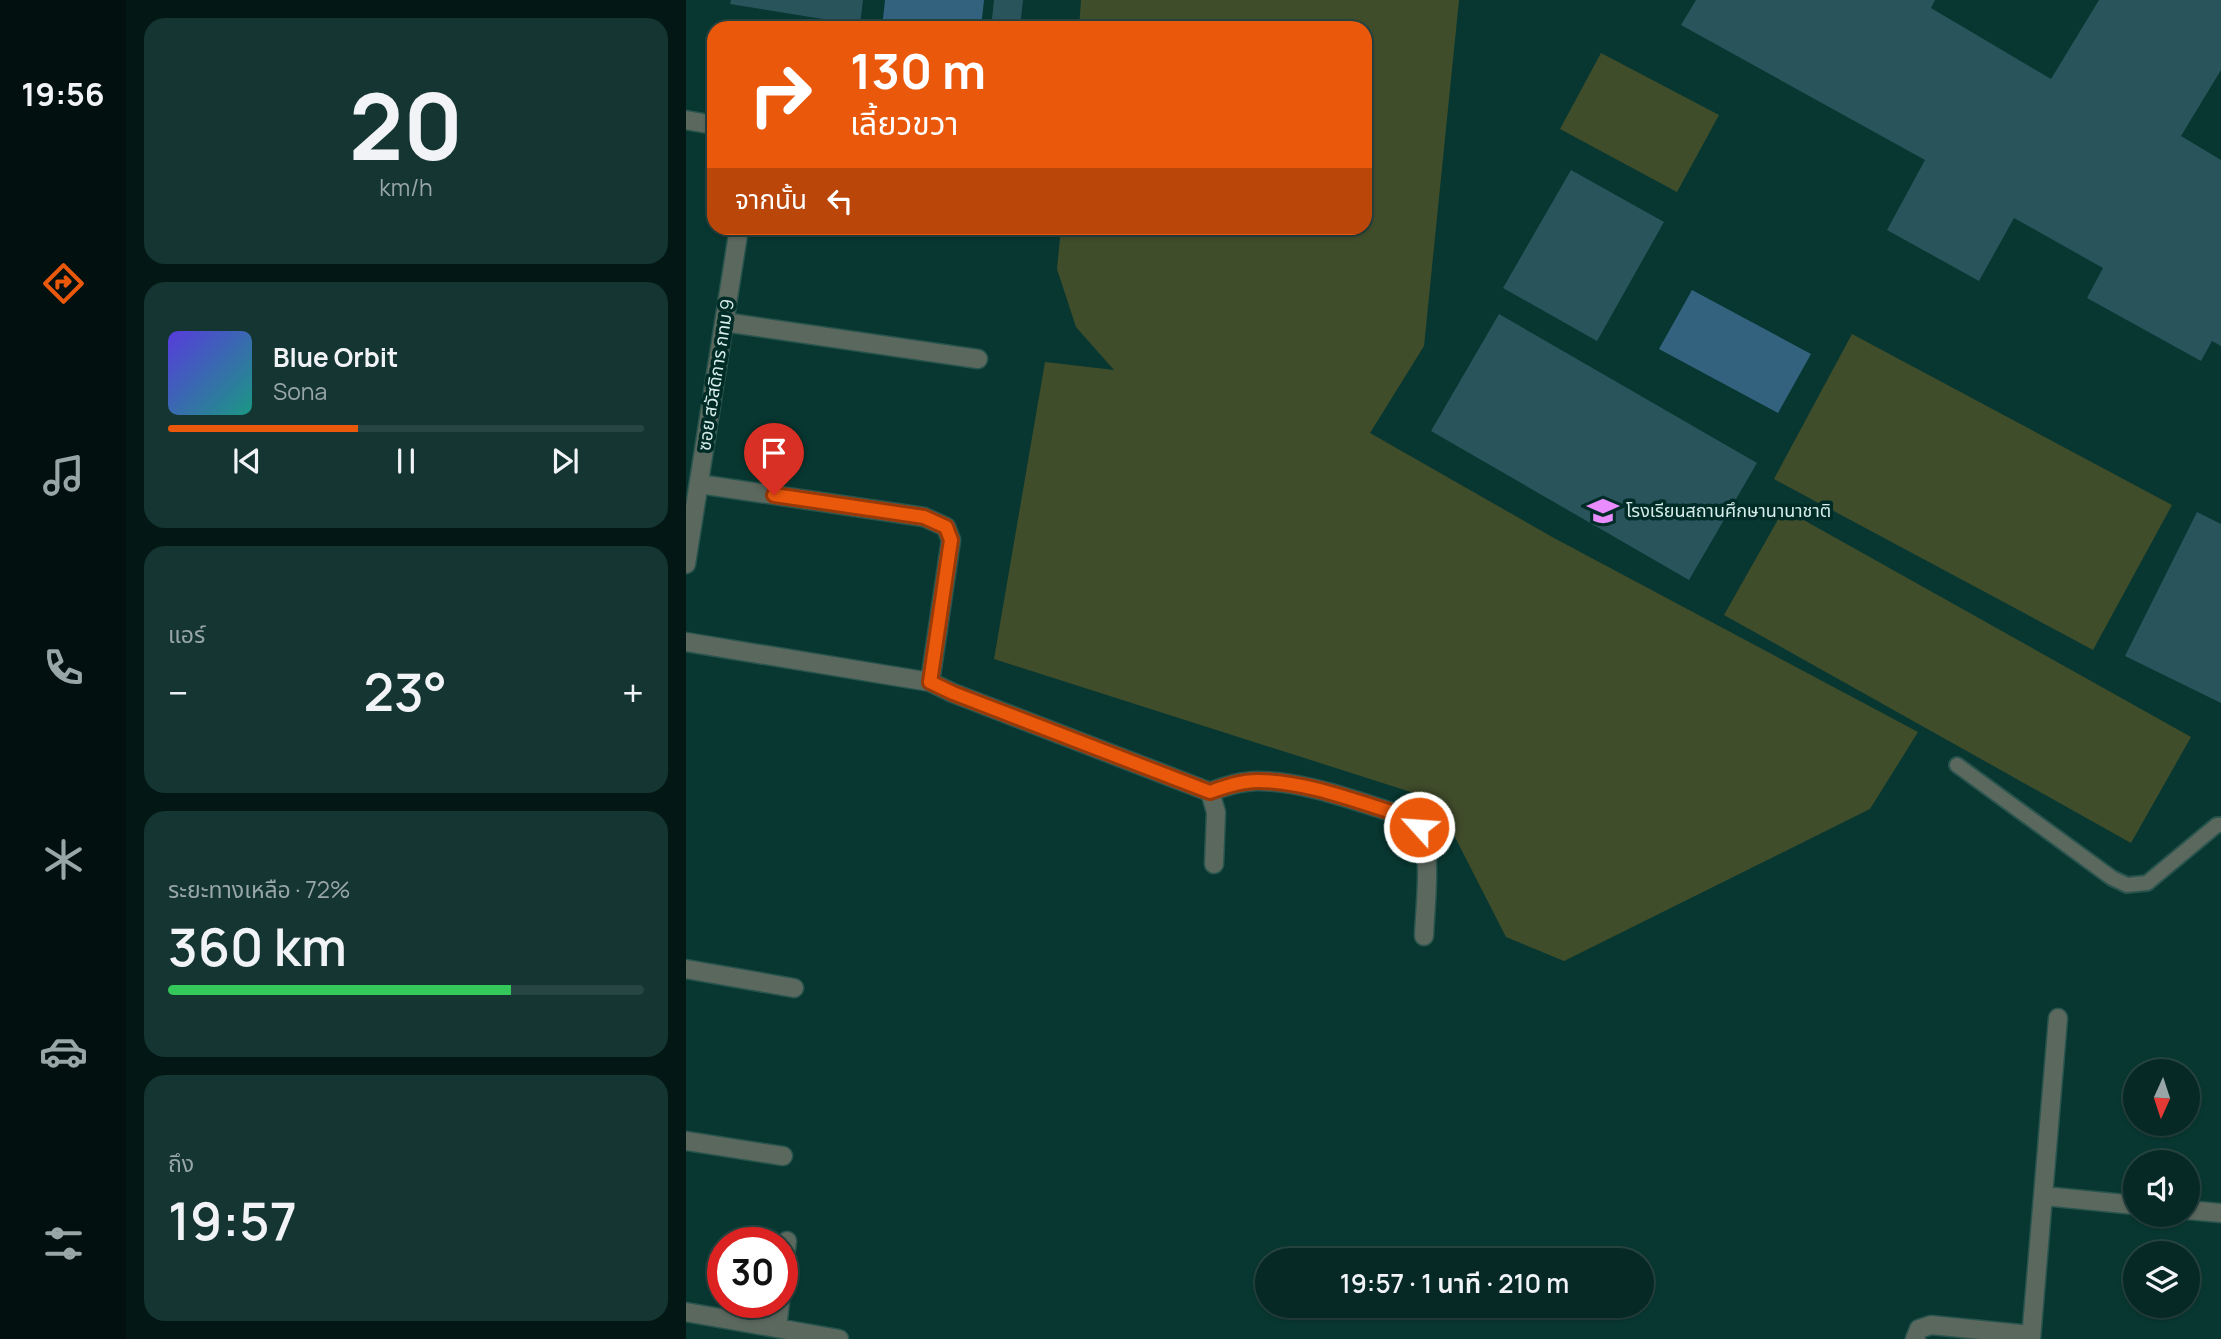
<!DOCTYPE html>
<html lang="th">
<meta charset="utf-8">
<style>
body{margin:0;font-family:Manrope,"Noto Sans Thai",sans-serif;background:#143532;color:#f1f3f6;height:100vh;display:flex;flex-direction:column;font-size:26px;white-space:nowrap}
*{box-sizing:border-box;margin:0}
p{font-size:23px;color:#98a6a7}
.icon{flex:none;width:38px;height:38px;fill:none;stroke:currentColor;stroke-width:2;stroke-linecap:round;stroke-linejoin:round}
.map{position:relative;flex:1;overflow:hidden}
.side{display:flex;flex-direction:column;gap:18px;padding:18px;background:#031714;width:560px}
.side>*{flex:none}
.banner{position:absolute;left:21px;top:21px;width:665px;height:214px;border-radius:21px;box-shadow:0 2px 5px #0004,0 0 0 2px #274542;background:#ea580c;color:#fff;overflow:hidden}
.needle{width:46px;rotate:183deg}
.buttons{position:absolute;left:1437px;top:1059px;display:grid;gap:14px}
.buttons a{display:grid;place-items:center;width:77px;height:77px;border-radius:50%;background:#062925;box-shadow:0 2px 5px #0004,0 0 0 2px #274542;font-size:35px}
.speed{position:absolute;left:21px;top:1227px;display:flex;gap:14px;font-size:35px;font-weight:700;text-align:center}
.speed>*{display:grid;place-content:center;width:91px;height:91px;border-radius:50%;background:#062925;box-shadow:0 2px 5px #0004,0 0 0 2px #274542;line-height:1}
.speed .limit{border:10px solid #d22;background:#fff;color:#111}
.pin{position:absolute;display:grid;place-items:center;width:60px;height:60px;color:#fff;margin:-72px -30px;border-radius:50% 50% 50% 0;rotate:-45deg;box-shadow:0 0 7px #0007}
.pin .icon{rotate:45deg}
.me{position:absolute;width:77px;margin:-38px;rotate:296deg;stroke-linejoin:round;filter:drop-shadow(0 0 5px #0008)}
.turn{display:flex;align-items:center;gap:24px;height:147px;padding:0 28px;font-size:32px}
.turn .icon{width:91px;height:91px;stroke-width:2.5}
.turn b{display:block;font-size:49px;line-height:60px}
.then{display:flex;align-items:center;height:66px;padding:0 28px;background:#0003;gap:14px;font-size:26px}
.big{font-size:52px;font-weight:600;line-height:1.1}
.side .widget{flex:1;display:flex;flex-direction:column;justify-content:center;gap:10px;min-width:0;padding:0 24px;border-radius:21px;background:#143532}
.side .dial{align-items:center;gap:0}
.dial b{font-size:91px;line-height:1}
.song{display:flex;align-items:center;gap:21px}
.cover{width:84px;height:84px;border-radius:10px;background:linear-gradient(135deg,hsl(250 70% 55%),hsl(170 70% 35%))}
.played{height:7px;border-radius:4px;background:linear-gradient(90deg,#ea580c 40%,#274542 40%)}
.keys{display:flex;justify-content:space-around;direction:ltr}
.heat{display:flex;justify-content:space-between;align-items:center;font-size:38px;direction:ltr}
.charge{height:10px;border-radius:5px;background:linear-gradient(90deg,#34c759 72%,#274542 0)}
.trip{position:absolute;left:569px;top:1248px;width:399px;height:70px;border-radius:35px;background:#062925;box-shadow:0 2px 5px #0004,0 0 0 2px #274542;font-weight:600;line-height:70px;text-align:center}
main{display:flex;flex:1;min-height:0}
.tabs{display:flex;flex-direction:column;width:126px;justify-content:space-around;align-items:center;background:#02100f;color:#98a6a7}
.tabs .icon{width:49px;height:49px}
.tabs .selected{color:#ea580c}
.tabs b{font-size:32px;color:#f1f3f6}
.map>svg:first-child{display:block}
.green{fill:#404d2b}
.water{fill:#33627f}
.building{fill:#29545c}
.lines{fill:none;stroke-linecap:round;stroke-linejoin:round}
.service-casing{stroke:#29544e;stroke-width:18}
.minor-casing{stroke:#29544e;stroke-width:21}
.service{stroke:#5b685e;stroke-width:14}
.minor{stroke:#5b685e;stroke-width:18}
.route-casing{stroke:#983908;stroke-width:18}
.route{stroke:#ea580c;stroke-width:12}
.labels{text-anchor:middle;stroke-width:7;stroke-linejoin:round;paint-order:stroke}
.street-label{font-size:18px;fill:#d7ede9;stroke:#002c27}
.poi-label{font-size:18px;fill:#d7ede9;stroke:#002c27;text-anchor:start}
</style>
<main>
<nav class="tabs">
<b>19:56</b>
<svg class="icon selected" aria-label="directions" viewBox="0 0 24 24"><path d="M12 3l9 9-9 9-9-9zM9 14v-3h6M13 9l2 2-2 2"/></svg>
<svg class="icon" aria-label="music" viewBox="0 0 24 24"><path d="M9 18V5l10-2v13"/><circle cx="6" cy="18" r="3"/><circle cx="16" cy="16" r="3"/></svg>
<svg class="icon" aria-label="phone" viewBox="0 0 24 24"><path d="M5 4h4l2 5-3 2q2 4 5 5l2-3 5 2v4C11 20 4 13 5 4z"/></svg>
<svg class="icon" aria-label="climate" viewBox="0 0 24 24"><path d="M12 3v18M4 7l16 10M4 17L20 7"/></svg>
<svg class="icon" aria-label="car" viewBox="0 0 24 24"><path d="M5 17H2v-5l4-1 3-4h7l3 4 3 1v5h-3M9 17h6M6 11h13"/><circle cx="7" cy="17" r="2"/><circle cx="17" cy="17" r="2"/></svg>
<svg class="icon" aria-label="filters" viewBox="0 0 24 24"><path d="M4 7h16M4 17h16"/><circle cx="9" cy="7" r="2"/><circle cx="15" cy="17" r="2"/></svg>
</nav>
<section class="side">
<div class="widget dial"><b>20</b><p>km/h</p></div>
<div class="widget">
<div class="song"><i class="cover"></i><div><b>Blue Orbit</b><p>Sona</p></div></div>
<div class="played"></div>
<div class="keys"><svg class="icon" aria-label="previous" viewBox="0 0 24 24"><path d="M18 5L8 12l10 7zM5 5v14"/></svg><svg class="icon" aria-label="pause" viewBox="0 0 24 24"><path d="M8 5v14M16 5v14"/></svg><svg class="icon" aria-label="next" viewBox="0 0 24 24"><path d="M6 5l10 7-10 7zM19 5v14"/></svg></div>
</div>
<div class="widget"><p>แอร์</p>
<div class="heat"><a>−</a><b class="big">23°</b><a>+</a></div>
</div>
<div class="widget"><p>ระยะทางเหลือ · 72%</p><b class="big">360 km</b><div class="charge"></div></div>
<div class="widget"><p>ถึง</p><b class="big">19:57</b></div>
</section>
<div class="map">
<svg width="1535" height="1339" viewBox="0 0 1535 1339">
<rect width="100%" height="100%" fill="#083731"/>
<path class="green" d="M395,0H773L738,346L684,433L868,538L1232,732L1184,809L878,961L820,937L750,800L308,659L359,362L428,370L390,327L371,269L375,228H679V28H393Z
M915,53L1033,115L991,192L874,129Z
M1166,334L1486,505L1407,650L1088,479Z
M1098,509L1505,737L1445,843L1038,615Z"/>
<path class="water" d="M199,0H298L295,28H196Z
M1006,290L1125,354L1092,413L973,349Z"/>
<path class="building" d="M45,0H177L174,25L44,4Z
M308,0H337L334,28H305Z
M1010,0H1249L1245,8L1365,79L1413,0H1535V70L1495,136L1535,160V346L1526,341L1515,361L1401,298L1417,268L1328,218L1293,281L1201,230L1239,160L995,25Z
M885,170L978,222L911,341L817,288Z
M813,314L1071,463L1003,580L745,431Z
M1511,512L1535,524V703L1439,656Z"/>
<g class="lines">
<defs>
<path id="service" d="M1271,765L1426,878L1441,885L1461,883L1531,825H1535"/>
<path id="minor" d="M0,120L28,125
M38,322L292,359
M13,484L238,517L260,527L265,540L244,682
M0,564L53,228
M0,642L244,682L267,693L524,792L530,812L528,864
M524,792C540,786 555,781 572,781C621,781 677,804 725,818C730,824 734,829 737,836C745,862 739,908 738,936
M0,969L108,988
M0,1141L97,1156
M1358,1196L1449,1205
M1502,1210L1535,1213
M96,1280L101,1241
M0,1312L153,1339
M91,1328L94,1302
M1229,1339L1233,1329L1245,1325L1345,1335
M1345,1339L1372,1018"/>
</defs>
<use href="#service" class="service-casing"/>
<use href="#minor" class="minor-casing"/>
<use href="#service" class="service"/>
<use href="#minor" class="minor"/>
</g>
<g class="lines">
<defs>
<path id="route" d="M88,495L238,517L260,527L265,540L244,682L267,693L524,792C540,786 555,781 572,781C622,781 677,804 725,818L733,827"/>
</defs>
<use href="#route" class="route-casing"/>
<use href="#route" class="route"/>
</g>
<defs>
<symbol id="school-bare" viewBox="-9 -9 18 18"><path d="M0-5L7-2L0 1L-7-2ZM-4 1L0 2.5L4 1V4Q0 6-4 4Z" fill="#e98dfe" stroke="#002c27" stroke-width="2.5" paint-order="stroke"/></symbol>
</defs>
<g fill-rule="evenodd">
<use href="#school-bare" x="895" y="489" width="44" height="44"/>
</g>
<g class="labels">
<g class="street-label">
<text transform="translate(30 375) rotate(-81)" y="6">ซอย สวัสดิการ กทม 9</text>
</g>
<g class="poi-label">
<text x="940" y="517">โรงเรียนสถานศึกษานานาชาติ</text>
</g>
</g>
</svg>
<div class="buttons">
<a><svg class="needle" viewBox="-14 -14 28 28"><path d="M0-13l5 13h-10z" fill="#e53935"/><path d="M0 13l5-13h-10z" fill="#98a6a7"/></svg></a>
<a><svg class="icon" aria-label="sound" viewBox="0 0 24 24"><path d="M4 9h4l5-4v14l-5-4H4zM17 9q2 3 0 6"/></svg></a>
<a><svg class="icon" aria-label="layers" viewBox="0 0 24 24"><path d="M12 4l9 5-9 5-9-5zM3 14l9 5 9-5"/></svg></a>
</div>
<div class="speed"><div class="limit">30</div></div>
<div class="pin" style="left:88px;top:495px;background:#d93025"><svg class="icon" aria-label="arrive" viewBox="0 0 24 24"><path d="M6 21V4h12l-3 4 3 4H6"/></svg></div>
<svg class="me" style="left:733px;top:827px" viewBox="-20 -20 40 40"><circle r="17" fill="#ea580c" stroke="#fff" stroke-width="3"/><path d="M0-11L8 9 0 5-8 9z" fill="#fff"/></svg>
<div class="trip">19:57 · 1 นาที · 210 m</div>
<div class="banner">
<div class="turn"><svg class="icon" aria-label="right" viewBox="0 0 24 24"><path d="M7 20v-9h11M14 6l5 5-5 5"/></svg><div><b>130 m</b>เลี้ยวขวา</div></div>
<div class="then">จากนั้น<svg class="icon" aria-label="left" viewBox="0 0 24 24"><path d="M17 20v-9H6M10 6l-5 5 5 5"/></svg></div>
</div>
</div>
</main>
